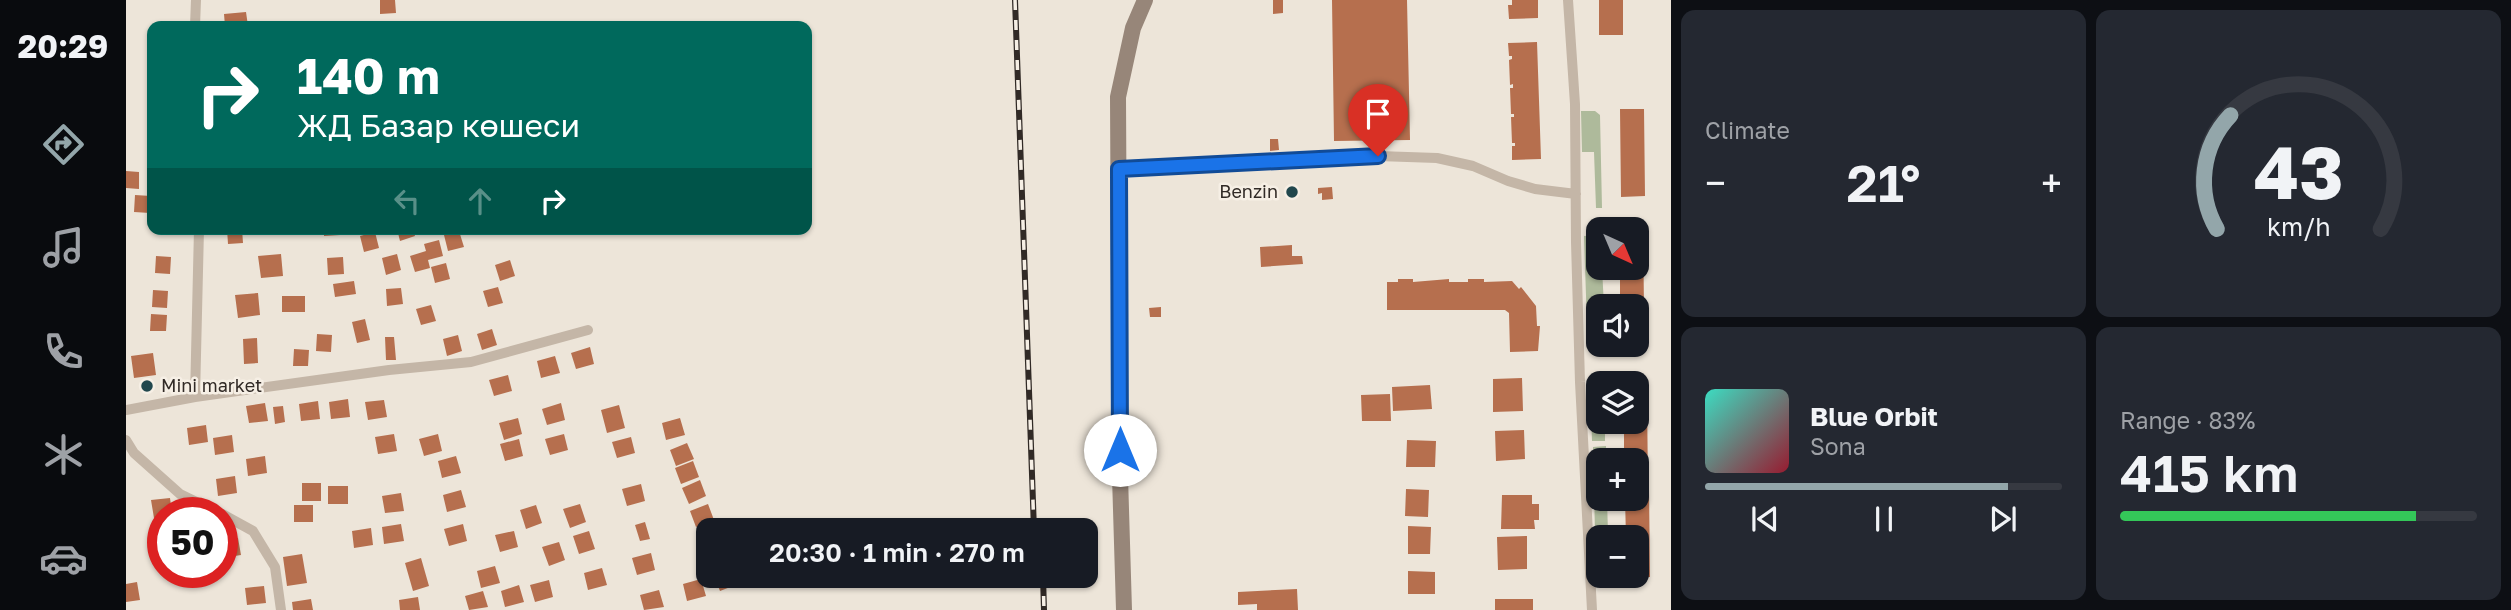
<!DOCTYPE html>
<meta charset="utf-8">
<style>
body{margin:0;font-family:"Golos Text",sans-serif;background:#242831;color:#f1f3f6;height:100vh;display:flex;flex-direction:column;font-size:26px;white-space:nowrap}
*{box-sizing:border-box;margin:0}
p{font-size:23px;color:#9ea1a6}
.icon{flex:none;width:38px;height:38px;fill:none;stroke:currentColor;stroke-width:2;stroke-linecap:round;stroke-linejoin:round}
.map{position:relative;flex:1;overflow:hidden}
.sheet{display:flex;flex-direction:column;gap:10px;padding:10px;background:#0d0f14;width:840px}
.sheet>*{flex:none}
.banner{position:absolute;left:21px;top:21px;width:665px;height:214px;border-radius:14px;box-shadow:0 2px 5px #0004;background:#00695c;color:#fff;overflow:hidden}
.needle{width:46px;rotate:136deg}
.tools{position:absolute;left:1460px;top:217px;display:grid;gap:14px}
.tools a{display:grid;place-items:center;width:63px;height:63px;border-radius:14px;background:#171b24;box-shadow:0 2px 5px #0004;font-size:35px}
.speed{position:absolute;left:21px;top:497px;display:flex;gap:14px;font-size:35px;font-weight:700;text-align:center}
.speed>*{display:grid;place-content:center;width:91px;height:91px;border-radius:50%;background:#171b24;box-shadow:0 2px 5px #0004;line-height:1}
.speed .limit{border:10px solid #d22;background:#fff;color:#111}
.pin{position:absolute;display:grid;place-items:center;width:60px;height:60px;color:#fff;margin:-72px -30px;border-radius:50% 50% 50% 0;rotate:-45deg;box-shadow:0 0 7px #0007}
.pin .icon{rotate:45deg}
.me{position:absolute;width:77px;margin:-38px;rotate:0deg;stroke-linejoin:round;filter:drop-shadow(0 0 5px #0008)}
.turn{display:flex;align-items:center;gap:24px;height:147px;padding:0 35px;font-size:32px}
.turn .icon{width:91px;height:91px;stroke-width:2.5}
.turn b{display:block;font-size:49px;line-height:60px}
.lanes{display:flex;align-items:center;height:66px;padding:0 35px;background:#0003;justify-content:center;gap:35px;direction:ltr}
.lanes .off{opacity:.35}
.big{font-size:52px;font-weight:600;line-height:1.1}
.sheet .tile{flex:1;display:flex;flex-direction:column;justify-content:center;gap:10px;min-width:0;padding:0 24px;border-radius:14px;background:#242831}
.sheet .dial{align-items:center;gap:0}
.dial svg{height:182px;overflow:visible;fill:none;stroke:#363941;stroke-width:7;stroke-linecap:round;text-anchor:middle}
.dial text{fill:#f1f3f6;stroke:none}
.song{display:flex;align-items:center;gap:21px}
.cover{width:84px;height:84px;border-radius:10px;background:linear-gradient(135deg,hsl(170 70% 55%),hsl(350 70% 35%))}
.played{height:7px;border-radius:4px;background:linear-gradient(90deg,#93a6aa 85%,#363941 85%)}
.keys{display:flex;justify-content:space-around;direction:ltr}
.heat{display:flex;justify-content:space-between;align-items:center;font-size:38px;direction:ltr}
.charge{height:10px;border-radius:5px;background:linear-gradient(90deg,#34c759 83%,#363941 0)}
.sheet .tiles{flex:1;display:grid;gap:10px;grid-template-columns:repeat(2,1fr)}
.trip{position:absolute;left:570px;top:518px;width:402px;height:70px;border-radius:14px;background:#171b24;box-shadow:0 2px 5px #0004;font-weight:600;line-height:70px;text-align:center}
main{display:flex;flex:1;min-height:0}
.menu{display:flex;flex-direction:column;width:126px;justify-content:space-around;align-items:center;background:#090b0e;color:#9ea1a6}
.menu .icon{width:49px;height:49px}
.menu .on{color:#93a6aa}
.menu b{font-size:32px;color:#f1f3f6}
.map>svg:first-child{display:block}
.green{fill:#aeba9b}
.building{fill:#b66f4e}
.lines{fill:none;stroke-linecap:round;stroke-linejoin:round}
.street{stroke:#c4b6a7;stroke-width:10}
.secondary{stroke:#978679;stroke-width:16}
.rail-casing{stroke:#312a26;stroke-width:6}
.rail{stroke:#f6efe5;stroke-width:3.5;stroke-dasharray:10;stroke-linecap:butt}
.route-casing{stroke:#114b97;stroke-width:18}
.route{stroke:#1a73e8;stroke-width:12}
.poi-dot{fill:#21474d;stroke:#f6efe5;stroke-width:2.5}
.labels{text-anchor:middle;stroke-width:5;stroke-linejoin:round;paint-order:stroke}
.poi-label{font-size:18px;fill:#312a26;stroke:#f6efe5;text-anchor:end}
</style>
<main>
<nav class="menu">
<b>20:29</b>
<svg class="icon on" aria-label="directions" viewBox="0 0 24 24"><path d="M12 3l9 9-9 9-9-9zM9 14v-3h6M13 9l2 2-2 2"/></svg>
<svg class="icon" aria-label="music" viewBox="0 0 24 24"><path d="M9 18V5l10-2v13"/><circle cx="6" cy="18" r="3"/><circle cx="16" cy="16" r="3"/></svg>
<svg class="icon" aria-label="phone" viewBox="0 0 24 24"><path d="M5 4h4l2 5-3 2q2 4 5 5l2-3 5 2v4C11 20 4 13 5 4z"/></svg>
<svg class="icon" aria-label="climate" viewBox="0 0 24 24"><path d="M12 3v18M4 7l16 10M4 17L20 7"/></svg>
<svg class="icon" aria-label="car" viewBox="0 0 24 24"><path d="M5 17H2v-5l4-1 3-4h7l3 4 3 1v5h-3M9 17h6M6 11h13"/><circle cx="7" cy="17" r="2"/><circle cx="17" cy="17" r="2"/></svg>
</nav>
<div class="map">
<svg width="1545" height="610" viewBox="0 0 1545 610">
<rect width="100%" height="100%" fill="#ede5d9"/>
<path class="green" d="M1455,111H1469L1474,115L1476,208H1470L1468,152H1456Z
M1472,235V268H1476L1478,306H1472V325H1461L1458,236Z
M1464,387L1472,392V422H1479V441H1466Z
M1480,446V460H1472V499H1481L1482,533H1469L1467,447Z"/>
<path class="building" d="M254,0H269L270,13L254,14Z
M1147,0H1157V13L1147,14Z
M1206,0H1281L1284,140L1208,141Z
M1386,0H1412V18L1383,19L1382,5H1386Z
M1473,0H1497V35H1473Z
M120,12L122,26H99L98,14Z
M1411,42L1415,159L1386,160V146H1389V143H1386L1385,117H1388V114H1385L1384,88H1387V84L1384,85L1383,60L1386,59V56H1383L1382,43Z
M1494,109H1518L1519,196L1495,197Z
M1144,139H1152L1153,150L1144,151Z
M0,171L13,172V189L0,188Z
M1206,187L1207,199L1196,200V193L1192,194V188Z
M9,195L25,196L24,213L8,212Z
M1493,222H1517L1518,309H1510V306H1494V268H1510V229H1493Z
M101,229H116L117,243L102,244Z
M198,229H213L214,235L198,236Z
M271,229H287L289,236L274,241Z
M333,231L338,247L322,251L318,235Z
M249,232L253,248L238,252L234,236Z
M313,240L317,256L302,260L304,268L289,272L284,256L300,251L298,244Z
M1166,245V256H1176L1177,264L1135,267L1134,247Z
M155,254L157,276L135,278L132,256Z
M271,254L275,270L260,275L256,258Z
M30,256L45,257L44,274L29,273Z
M217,257L218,274L202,275L201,258Z
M384,260L389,276L374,281L369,265Z
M320,263L324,279L309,283L305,267Z
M1272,279H1287V282L1323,279V282H1342V279H1358V282L1386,281L1393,289L1395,287L1410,306L1411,326H1414L1412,351L1384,352L1383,313L1379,310H1261V282H1272Z
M228,281L230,294L209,297L207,284Z
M372,287L377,303L362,307L357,291Z
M275,288L277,304L261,306L260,289Z
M27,290L42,291L41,308L26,307Z
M132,293L134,315L112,318L109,295Z
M156,296H179V312H156Z
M305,305L310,321L295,325L290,309Z
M1035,307V317H1024L1023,308Z
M25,314L41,315L40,331H24Z
M239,319L244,340L231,343L226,322Z
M366,329L371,345L356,350L351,334Z
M191,334L206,335L205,352L190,351Z
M332,335L336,351L321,356L317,339Z
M259,337H268L270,360H260Z
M131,338L132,363L118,364L117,339Z
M464,347L468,364L450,369L445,353Z
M168,349L183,350L182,366H167Z
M27,353L30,375L8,378L5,356Z
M429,356L434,373L415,378L411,361Z
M382,375L386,391L368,396L363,380Z
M1396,378L1397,411L1367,412V379Z
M1304,385L1306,409L1267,411L1266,387Z
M1264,394L1265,421H1236L1235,395Z
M1510,397H1521L1522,485H1510V460H1498V422H1510Z
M222,399L224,417L205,419L203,402Z
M258,400L261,417L242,420L239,402Z
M192,401L194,419L175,421L173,404Z
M139,403L142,421L123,423L120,406Z
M435,403L439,420L421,425L416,409Z
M493,405L499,428L481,433L475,410Z
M157,406L159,422L149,424L147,407Z
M392,418L396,434L378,440L373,423Z
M554,418L559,435L540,440L536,423Z
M80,425L82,442L63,445L61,428Z
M1398,430L1399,459L1370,461L1369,431Z
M268,434L271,451L252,454L249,437Z
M312,434L316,451L298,456L293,439Z
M438,434L442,450L424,455L419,439Z
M106,435L108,452L89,455L87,438Z
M505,437L509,453L491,458L486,442Z
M393,439L397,456L379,461L374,444Z
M1281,440L1310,441L1309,467H1280Z
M561,443L568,459L550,466L544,450Z
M139,456L141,473L122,476L120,459Z
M330,456L335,473L316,478L312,461Z
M567,461L573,477L555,484L549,468Z
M109,476L111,493L92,496L90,479Z
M574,480L580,496L563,504L556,488Z
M176,483H195V501H176Z
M515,484L519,501L501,506L496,489Z
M202,486H222V504H202Z
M1280,489L1303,490L1302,517L1279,516Z
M1523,489L1524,577H1510V537H1500L1499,499H1510V490Z
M335,490L340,507L321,512L317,495Z
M275,493L278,511L259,513L256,496Z
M1376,495H1406V504H1413V520H1408L1409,529H1375Z
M44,498L46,513H37V516L28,518L25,500Z
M454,504L460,522L444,528L437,509Z
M582,504L588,520L570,527L564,511Z
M168,505H187V522H168Z
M410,505L416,523L400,529L394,510Z
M519,522L524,539L514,541L509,525Z
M275,524L278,541L258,544L256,527Z
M337,524L341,541L323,546L318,529Z
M1282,526L1305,527L1304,554H1282Z
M245,528L247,545L228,548L226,531Z
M388,531L392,547L374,552L369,535Z
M463,531L469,549L453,554L447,536Z
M1401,536V569L1372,570L1371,537Z
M112,538L115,555L96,558V541Z
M433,542L439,560L423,566L416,547Z
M583,542V560L577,563L570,547Z
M525,553L529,570L511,575L506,558Z
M176,554L181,583L161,586L157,557Z
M295,558L303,586L287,591L279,563Z
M369,566L374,583L355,588L351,571Z
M476,568L481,585L462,590L458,573Z
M1282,571L1309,572V594H1282Z
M588,576H609L612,584L594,591Z
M620,576H643L623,584Z
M575,579L580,596L561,601L557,584Z
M423,580L427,597L409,602L404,585Z
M11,582L14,600L0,602V584Z
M393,585L398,602L379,607L375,591Z
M138,586L140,603L121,605L119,588Z
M1171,589L1172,610H1131V604L1112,605V592Z
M533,590L538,607L518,610L514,595Z
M357,591L362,607L343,610L339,596Z
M292,597L294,610H274L273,600Z
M185,599L187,610H167L166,602Z
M1369,599H1407V610H1369Z"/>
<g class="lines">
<path class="street" d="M1442,0L1449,104L1450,242L1454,382L1466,610
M69,26L70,0
M993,169L1252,156L1311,158L1347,166L1382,181L1409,189L1450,194
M69,397L73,229
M0,410L69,397L263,370L345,362L462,330
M0,440L8,453L54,494L93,513
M96,514L127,531L149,567L155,610"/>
<path class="secondary" d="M998,610L994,476L992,97L1007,28L1019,0"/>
<defs>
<path id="rail" d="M889,0L908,530
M917,576L918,610"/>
</defs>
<use href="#rail" class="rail-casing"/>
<use href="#rail" class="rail"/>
</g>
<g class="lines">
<defs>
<path id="route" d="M994,450L993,169L1252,156"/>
</defs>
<use href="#route" class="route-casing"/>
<use href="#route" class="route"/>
</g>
<g class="poi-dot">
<circle cx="1166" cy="192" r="7"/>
<circle cx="21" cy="386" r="7"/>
</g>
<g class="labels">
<g class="poi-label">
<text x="1152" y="198">Benzin</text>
<text x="35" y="392" text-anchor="start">Mini market</text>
</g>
</g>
</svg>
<div class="tools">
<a><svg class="needle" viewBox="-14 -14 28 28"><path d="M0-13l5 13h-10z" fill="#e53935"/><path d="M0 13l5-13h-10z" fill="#9ea1a6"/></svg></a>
<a><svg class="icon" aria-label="sound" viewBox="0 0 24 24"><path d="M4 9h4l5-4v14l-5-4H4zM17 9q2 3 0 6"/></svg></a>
<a><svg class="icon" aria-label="layers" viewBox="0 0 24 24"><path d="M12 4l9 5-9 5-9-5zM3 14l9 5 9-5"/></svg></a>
<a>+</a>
<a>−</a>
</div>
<div class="speed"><div class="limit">50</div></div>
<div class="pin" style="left:1252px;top:156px;background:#d93025"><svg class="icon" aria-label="arrive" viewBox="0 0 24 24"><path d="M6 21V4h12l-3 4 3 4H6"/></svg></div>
<svg class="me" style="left:994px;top:450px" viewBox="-20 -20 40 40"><circle r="19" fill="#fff"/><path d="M0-13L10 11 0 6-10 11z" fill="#1a73e8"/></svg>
<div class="trip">20:30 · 1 min · 270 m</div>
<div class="banner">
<div class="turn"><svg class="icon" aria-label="right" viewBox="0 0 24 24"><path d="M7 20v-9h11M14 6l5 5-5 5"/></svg><div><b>140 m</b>ЖД Базар көшеси</div></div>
<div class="lanes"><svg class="icon off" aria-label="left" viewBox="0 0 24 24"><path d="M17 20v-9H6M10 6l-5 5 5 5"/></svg><svg class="icon off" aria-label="ahead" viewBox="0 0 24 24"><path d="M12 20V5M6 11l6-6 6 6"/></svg><svg class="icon" aria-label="right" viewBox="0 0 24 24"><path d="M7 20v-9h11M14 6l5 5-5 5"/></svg></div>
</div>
</div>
<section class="sheet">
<div class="tiles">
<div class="tile"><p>Climate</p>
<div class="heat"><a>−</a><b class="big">21°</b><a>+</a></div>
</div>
<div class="tile dial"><svg viewBox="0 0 100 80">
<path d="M14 69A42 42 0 1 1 86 69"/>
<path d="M14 69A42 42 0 0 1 20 19" stroke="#93a6aa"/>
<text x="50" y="56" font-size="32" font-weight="700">43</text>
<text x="50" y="72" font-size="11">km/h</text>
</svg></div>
<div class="tile">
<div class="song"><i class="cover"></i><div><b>Blue Orbit</b><p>Sona</p></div></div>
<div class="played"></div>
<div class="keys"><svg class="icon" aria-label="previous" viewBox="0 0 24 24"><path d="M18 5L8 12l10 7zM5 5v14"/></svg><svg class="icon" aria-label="pause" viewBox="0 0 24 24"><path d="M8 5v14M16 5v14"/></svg><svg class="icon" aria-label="next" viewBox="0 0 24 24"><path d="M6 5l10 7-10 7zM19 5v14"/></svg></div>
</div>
<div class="tile"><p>Range · 83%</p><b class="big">415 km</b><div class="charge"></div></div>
</div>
</section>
</main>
